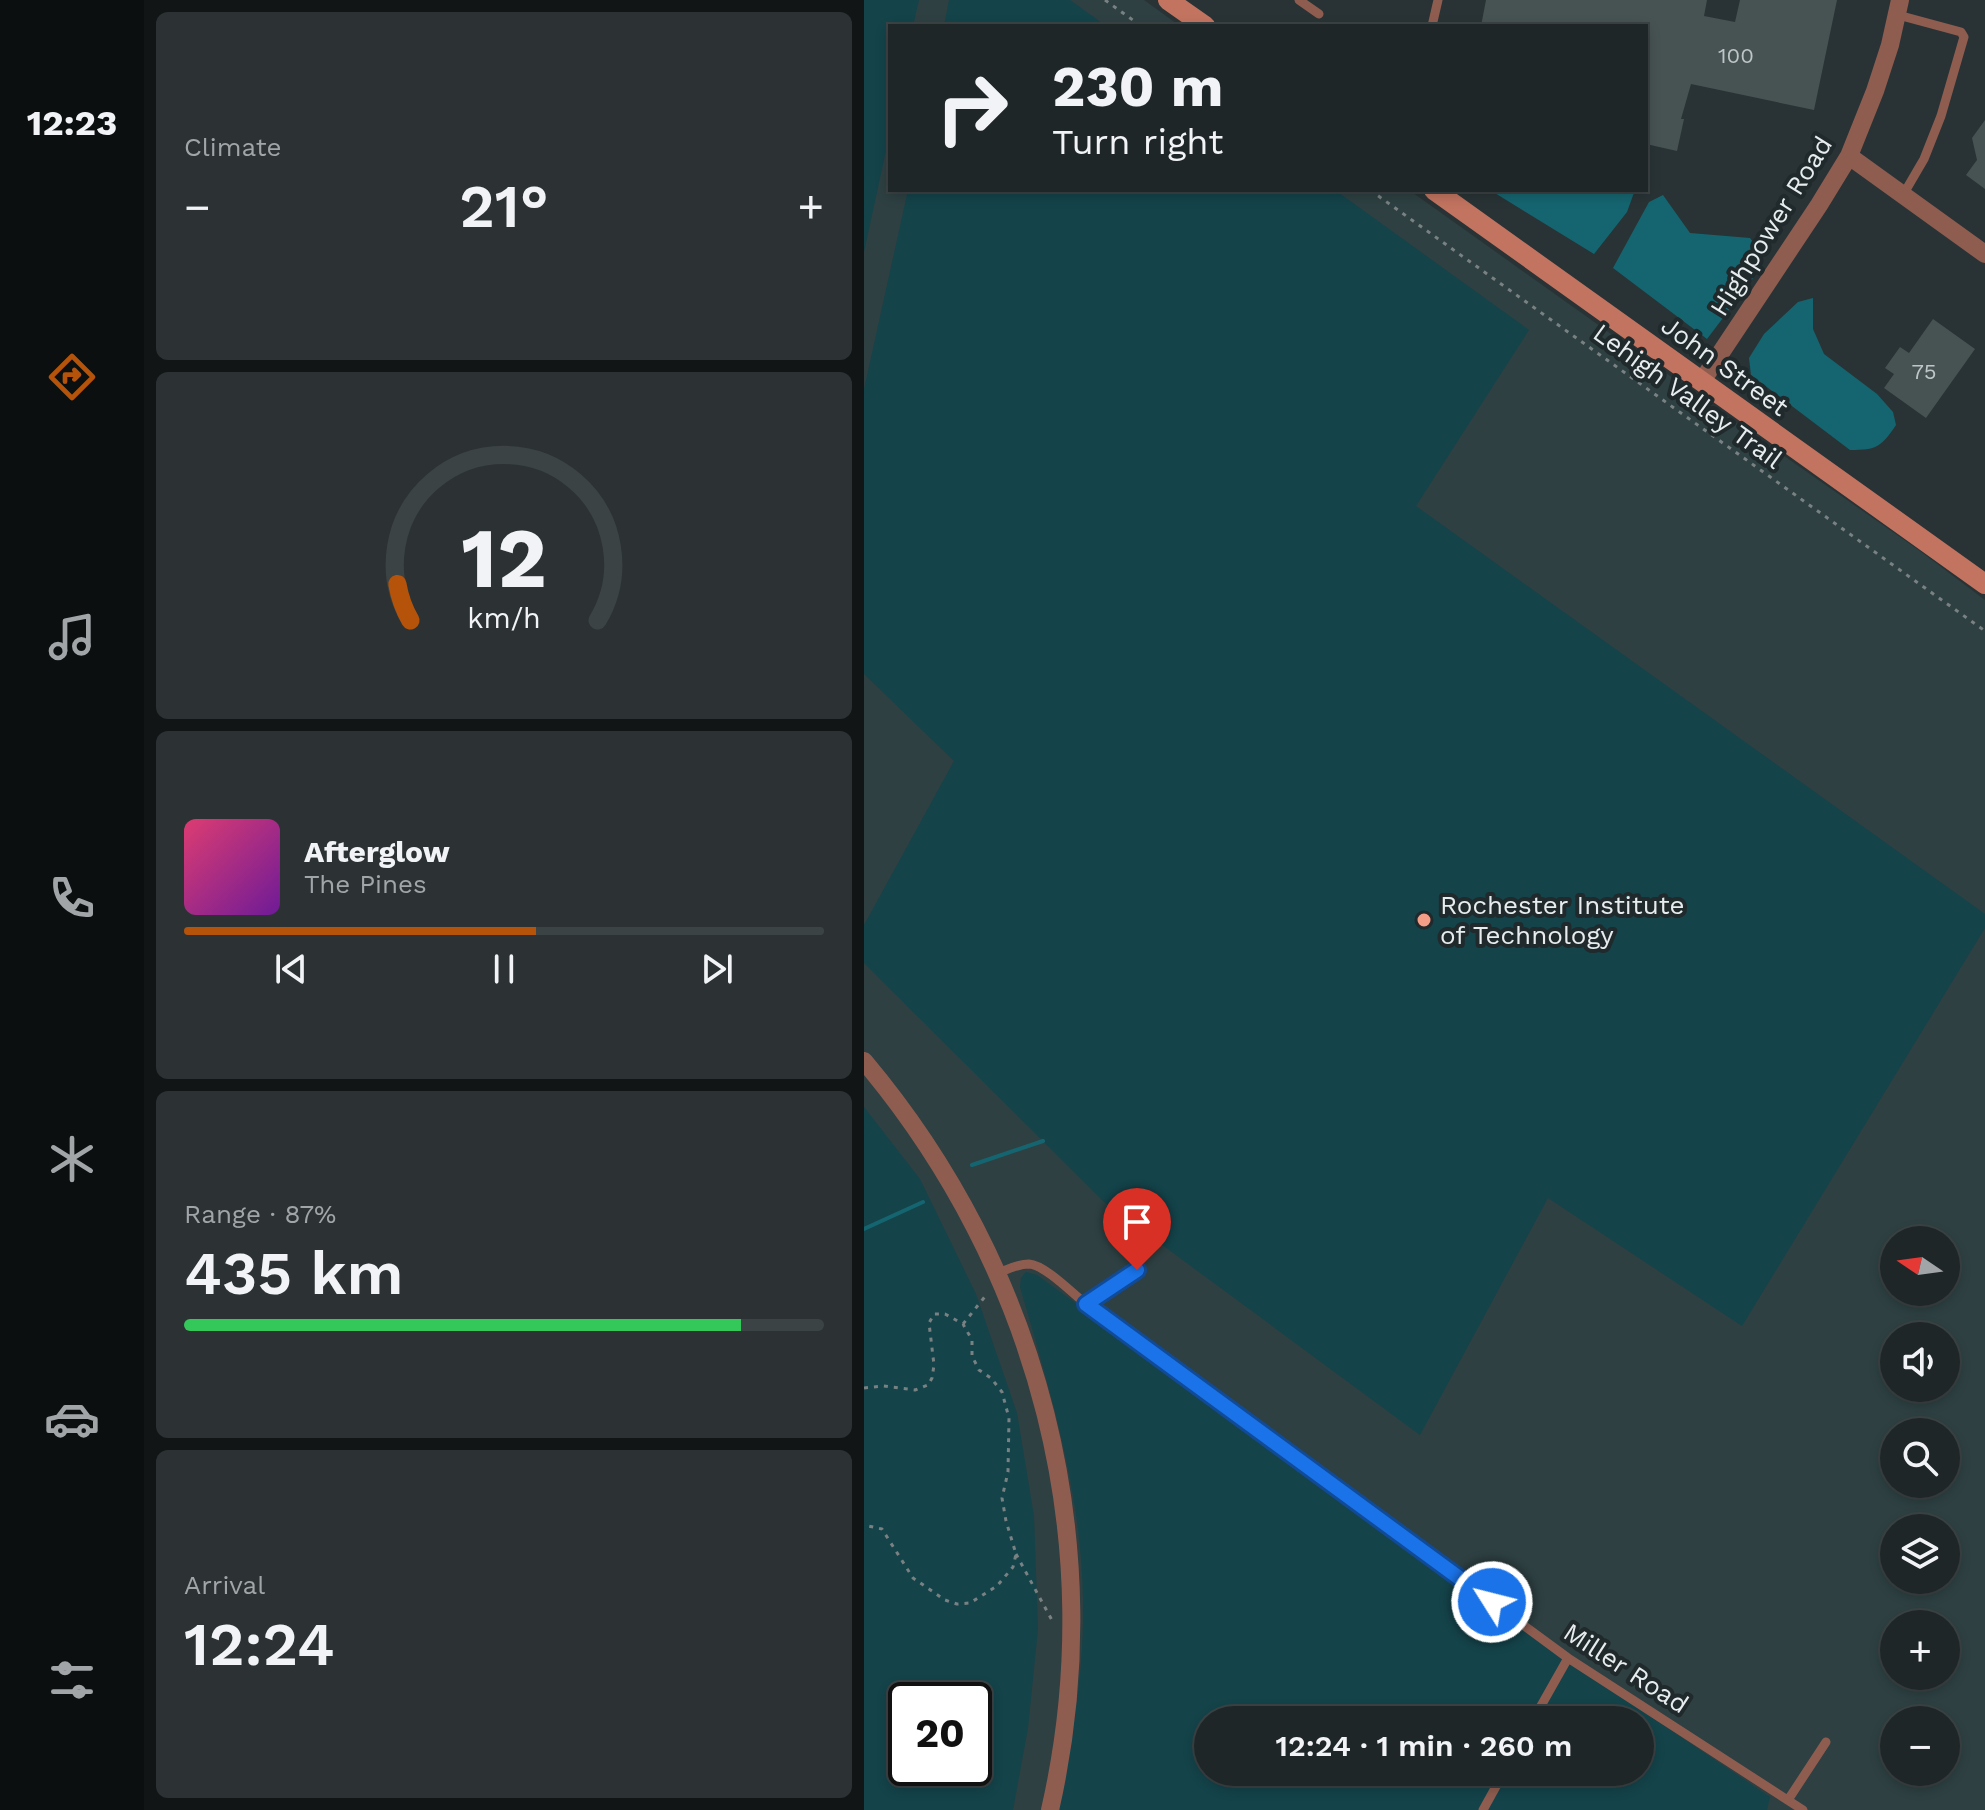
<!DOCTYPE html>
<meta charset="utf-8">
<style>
body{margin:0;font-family:"Work Sans",sans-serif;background:#2c3234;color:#f1f3f6;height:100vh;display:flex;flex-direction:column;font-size:30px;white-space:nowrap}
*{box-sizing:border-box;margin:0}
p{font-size:26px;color:#a1a5a8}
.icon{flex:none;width:44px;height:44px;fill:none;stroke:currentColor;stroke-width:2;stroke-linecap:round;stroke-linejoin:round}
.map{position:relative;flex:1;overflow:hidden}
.sheet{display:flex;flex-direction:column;gap:12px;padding:12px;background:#111516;width:720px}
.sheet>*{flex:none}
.banner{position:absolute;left:24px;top:24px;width:760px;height:168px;border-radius:0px;box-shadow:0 4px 12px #0003,0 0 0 2px #3c4345;background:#1f2628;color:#f1f3f6;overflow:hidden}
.needle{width:52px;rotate:283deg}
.buttons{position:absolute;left:1016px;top:1226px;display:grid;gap:16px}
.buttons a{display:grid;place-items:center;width:80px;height:80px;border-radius:50%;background:#1f2628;box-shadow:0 4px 12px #0003,0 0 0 2px #3c4345;font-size:40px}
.speed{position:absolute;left:24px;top:1682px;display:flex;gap:16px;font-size:40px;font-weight:700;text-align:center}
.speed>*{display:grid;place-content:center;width:104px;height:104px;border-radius:50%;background:#1f2628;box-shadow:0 4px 12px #0003,0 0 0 2px #3c4345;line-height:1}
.speed .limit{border:4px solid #111;border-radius:12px;background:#fff;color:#111}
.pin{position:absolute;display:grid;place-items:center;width:68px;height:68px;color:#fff;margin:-82px -34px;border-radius:50% 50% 50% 0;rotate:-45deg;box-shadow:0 0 8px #0007}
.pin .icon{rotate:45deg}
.me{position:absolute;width:88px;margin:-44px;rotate:306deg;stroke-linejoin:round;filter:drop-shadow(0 0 6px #0008)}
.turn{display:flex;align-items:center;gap:28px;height:168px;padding:0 32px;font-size:36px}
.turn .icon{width:104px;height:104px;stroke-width:2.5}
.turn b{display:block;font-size:56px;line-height:68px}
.big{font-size:60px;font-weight:600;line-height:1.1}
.sheet .widget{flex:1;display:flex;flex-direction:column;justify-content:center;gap:12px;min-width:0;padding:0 28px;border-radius:12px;background:#2c3234}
.sheet .dial{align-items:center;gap:0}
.dial svg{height:208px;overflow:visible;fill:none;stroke:#3c4345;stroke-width:7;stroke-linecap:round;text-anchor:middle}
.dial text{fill:#f1f3f6;stroke:none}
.song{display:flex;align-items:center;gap:24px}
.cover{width:96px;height:96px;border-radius:12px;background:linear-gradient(135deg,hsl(340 70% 55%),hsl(280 70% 35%))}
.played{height:8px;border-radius:4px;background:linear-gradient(90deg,#b45309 55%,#3c4345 55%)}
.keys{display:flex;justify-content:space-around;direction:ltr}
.heat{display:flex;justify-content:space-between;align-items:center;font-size:44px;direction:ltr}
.charge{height:12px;border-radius:6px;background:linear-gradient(90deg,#34c759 87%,#3c4345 0)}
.trip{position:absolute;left:330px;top:1706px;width:460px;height:80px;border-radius:40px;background:#1f2628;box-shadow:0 4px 12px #0003,0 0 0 2px #3c4345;font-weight:600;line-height:80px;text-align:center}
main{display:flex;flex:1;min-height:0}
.tabs{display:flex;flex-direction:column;width:144px;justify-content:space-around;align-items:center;background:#0c0f10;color:#a1a5a8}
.tabs .icon{width:56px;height:56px}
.tabs .on{color:#b45309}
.tabs b{font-size:36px;color:#f1f3f6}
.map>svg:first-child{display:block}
.built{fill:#2e4042;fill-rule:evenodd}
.green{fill:#14434a;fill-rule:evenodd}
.water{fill:#156570}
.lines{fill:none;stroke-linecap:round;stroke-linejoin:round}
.stream{stroke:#156570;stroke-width:4}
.building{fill:#475253}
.path{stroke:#798183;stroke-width:3;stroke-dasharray:4 6;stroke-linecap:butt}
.lane{stroke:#8f5d50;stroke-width:9}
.street{stroke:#8f5d50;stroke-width:18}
.secondary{stroke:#c27460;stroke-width:20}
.route-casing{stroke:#114b97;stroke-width:20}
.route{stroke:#1a73e8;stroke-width:14}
.poi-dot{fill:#f49e88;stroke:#20292b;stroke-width:3}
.labels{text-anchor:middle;stroke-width:8;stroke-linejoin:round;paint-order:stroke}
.number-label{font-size:22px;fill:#bfc6c7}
.street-label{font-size:26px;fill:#e7edee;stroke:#20292b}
.poi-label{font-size:26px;fill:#e7edee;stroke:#20292b;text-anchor:start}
</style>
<main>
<nav class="tabs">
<b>12:23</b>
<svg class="icon on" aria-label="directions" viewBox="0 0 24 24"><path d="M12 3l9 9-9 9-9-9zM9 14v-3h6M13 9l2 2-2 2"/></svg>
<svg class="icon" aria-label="music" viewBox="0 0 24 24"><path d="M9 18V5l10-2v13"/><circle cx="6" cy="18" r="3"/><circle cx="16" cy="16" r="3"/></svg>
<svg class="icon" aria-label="phone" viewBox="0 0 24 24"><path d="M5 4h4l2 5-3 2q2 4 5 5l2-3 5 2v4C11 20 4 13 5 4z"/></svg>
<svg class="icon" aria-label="climate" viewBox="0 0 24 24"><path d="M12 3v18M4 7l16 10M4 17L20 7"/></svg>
<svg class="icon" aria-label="car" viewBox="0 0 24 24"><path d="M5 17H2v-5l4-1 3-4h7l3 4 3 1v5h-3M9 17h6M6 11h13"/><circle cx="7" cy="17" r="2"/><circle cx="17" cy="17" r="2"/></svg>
<svg class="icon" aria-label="filters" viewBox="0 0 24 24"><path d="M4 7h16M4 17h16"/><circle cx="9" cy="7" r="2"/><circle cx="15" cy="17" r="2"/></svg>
</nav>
<section class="sheet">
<div class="widget"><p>Climate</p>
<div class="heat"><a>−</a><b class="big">21°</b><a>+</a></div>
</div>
<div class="widget dial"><svg viewBox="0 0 100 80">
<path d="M14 69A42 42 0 1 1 86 69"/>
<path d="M14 69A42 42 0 0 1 9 55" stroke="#b45309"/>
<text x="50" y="56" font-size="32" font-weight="700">12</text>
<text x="50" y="72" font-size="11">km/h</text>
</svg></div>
<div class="widget">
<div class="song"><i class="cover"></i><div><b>Afterglow</b><p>The Pines</p></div></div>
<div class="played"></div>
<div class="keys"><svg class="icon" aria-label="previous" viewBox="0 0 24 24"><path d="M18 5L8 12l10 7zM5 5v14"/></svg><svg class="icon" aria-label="pause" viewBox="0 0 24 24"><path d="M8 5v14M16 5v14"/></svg><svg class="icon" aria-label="next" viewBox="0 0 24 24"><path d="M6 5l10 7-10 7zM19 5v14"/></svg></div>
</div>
<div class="widget"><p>Range · 87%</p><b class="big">435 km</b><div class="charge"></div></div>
<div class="widget"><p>Arrival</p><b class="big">12:24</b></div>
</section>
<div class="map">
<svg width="1121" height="1810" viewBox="0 0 1121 1810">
<rect width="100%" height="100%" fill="#293335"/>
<path class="built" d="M0,0H280L316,26H26V190H545L827,391L1056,551L1121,600V1810H0ZM1030,1240H1082V1292H1030ZM1030,1336H1082V1388H1030ZM1030,1432H1082V1484H1030ZM1030,1528H1082V1580H1030ZM1030,1624H1082V1676H1030ZM42,1700H110V1768H42ZM344,1720H776V1772H344ZM1030,1720H1082V1772H1030Z"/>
<path class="green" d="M0,0H55L49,26H26V132L0,252Z
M85,0H206L242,26H80Z
M44,190H471L665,330L552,506L1121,914V928L878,1326L684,1198L556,1435L240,1202L0,963V925L90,761L0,674V389Z
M0,1107L56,1179L112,1294L153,1413L170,1516L174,1629L164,1728L149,1810H0ZM110,1700V1768H42V1700Z
M162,1272L173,1275L677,1643L906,1797L903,1810H195C208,1740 221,1669 219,1598C217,1489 186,1390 156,1287L157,1278ZM344,1720H776V1772H344Z"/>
<path class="water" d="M626,190H771L763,212L730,254Z
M799,195L826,233L886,238L895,250L896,269L843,339L749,268L785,202Z
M949,298V329L960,354L1013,394L1029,412L1032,425C1017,447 1013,450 986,450L887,375L885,358L900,334L934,302Z"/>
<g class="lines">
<path class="stream" d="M108,1165L179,1141
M0,1229L59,1202"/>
</g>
<path class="building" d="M622,0H843L840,16L871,22L876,0H973L950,110L827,84L817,119H820L813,151L782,144V26H617Z
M1121,120V189L1102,175L1113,160L1108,138Z
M1069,319L1111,349L1062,418L1020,388L1030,374L1021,368L1036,347L1045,353Z"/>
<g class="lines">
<path class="path" d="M241,0L277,26
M506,190L1121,631
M99,1324L123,1294
M0,1388L19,1386L51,1390L64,1385L68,1378L70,1365L65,1323L70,1314H81L99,1324L108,1340V1356L115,1370L127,1378L138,1392L145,1418L144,1472L138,1498L142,1521L152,1554L149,1567L133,1586L106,1603L93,1604L81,1600L49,1578L18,1529L0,1525
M152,1554L190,1624"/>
<path class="lane" d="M435,0L455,14
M1034,15L1097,32L1100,37L1077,116L1060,159L1039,195
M568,26L574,0
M134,1273C144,1269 154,1264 165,1264C181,1265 208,1293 222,1304L704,1658L939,1810
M222,1304L273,1270
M669,1720L704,1658
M924,1800L962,1742
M619,1810L640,1772"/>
<path class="street" d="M985,156L1121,254
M838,381L955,205L985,156L1011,91L1026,45L1036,0
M0,1061C175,1269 247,1544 186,1810"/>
<path class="secondary" d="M304,0L341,26
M570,190L1121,584"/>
</g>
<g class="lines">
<defs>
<path id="route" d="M273,1270L222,1304L628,1602"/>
</defs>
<use href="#route" class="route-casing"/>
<use href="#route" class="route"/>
</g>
<circle class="poi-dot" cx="560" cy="920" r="8"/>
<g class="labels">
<g class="number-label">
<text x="872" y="63">100</text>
<text x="1060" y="379">75</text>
</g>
<g class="street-label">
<text transform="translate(907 226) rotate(-58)" y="9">Highpower Road</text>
<text transform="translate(861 366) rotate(36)" y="9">John Street</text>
<text transform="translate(824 396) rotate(36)" y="9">Lehigh Valley Trail</text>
<text transform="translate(762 1668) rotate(33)" y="9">Miller Road</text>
</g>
<g class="poi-label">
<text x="576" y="914">Rochester Institute<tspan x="576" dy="30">of Technology</tspan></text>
</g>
</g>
</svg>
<div class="buttons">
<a><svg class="needle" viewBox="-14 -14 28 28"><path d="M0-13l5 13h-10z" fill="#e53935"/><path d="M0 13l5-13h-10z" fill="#a1a5a8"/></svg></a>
<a><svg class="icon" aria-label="sound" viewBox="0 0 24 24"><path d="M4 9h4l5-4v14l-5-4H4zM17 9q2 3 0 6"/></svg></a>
<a><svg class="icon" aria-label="search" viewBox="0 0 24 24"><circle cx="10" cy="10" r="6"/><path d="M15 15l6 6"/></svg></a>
<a><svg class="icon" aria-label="layers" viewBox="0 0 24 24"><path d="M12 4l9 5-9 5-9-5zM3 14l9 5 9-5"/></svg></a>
<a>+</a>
<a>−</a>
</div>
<div class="speed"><div class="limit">20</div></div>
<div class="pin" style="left:273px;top:1270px;background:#d93025"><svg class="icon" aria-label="arrive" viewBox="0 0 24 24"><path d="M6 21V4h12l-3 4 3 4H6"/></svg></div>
<svg class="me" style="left:628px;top:1602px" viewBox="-20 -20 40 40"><circle r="17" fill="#1a73e8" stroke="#fff" stroke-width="3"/><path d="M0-11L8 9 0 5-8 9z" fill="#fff"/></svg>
<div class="trip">12:24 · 1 min · 260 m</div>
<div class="banner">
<div class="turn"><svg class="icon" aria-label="right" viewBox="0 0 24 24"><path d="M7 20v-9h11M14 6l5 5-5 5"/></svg><div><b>230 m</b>Turn right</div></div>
</div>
</div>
</main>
